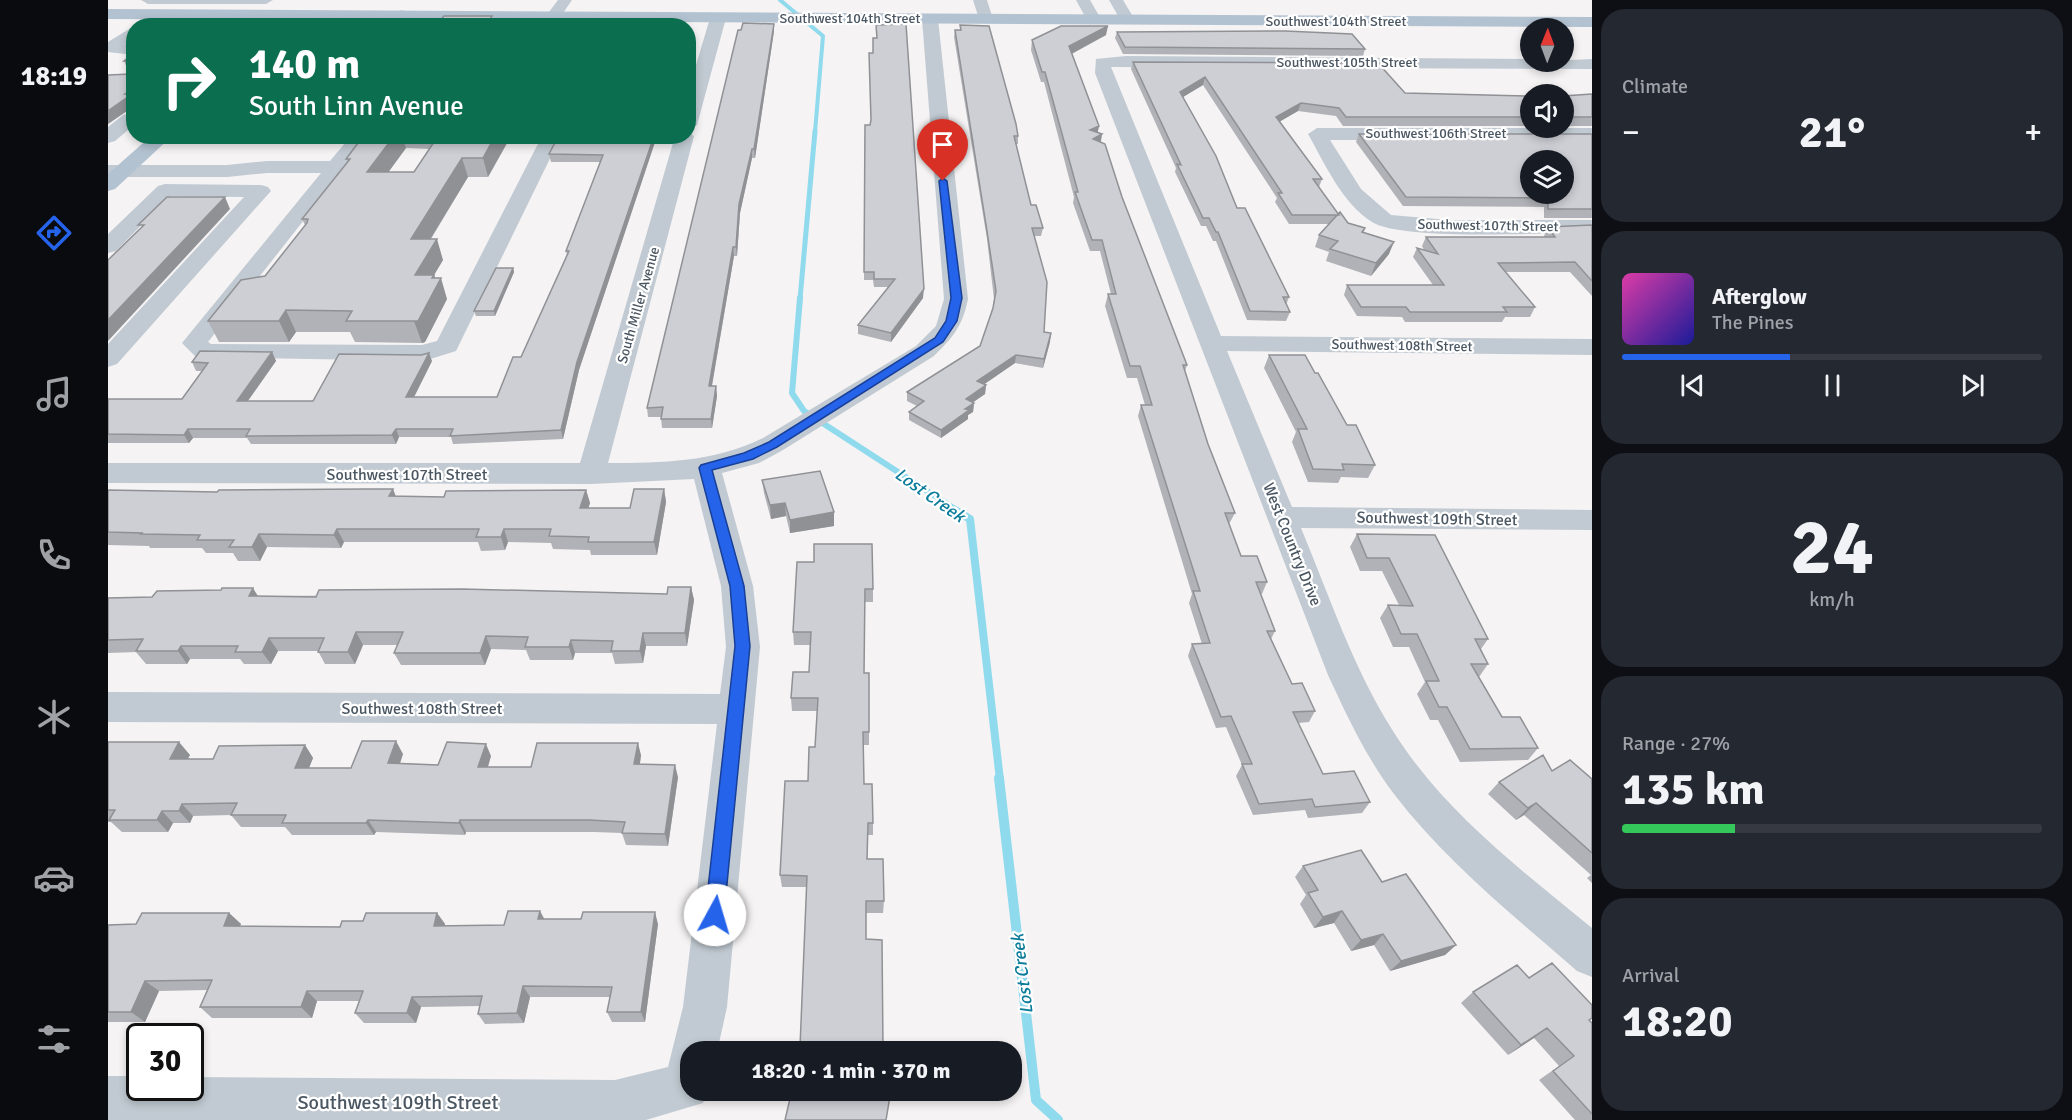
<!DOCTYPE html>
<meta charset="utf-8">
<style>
body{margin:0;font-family:Signika,sans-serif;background:#242831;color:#f1f3f6;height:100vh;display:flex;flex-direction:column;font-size:22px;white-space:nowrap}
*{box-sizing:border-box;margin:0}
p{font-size:20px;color:#9ea1a6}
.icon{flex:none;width:33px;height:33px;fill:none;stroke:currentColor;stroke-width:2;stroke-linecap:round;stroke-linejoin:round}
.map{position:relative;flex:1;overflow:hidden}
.sheet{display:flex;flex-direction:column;gap:9px;padding:9px;background:#0d0f14;width:480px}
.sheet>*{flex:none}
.banner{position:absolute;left:18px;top:18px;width:570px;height:126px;border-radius:24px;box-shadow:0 3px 9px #0003;background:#0b6e4f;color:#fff;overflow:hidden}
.needle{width:39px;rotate:1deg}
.tools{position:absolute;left:1412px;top:18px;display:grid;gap:12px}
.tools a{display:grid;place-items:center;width:54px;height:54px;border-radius:50%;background:#171b24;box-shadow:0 3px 9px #0003;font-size:30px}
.speed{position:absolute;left:18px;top:1023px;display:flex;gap:12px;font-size:30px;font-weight:700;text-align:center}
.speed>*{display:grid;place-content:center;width:78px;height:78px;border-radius:50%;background:#171b24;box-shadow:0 3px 9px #0003;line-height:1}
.speed .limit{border:3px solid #111;border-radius:9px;background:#fff;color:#111}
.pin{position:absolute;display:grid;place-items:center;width:51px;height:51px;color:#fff;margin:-62px -26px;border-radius:50% 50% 50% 0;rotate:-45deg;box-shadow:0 0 6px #0007}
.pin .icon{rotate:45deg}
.me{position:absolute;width:66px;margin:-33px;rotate:6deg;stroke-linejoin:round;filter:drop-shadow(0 0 4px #0008)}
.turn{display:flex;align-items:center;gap:21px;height:126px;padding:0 24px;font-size:27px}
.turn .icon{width:78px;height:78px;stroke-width:2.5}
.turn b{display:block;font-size:42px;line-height:51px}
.big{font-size:45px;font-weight:700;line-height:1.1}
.sheet .tile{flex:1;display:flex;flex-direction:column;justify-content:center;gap:9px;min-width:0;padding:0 21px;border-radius:24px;background:#242831}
.sheet .dial{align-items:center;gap:0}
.dial b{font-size:78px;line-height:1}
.song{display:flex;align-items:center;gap:18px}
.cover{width:72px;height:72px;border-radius:9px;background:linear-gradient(135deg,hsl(320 70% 55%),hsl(240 70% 35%))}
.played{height:6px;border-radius:3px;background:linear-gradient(90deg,#2563eb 40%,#363941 40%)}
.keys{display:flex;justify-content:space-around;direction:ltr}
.heat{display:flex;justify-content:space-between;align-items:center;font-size:33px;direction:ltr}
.charge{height:9px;border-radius:4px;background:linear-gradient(90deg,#34c759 27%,#363941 0)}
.trip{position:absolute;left:572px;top:1041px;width:342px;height:60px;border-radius:24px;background:#171b24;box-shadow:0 3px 9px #0003;font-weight:700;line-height:60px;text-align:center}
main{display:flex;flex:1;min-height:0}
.dock{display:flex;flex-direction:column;width:108px;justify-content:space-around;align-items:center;background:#090b0e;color:#9ea1a6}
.dock .icon{width:42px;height:42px}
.dock .current{color:#2563eb}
.dock b{font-size:27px;color:#f1f3f6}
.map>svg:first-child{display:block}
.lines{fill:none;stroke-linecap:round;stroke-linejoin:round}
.stream-far4{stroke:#90daee;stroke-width:4}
.stream-far3{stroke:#90daee;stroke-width:5}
.stream-far2{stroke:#90daee;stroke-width:6}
.stream-far1{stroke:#90daee;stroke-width:8}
.stream{stroke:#90daee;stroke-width:10}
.minor{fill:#c1cad2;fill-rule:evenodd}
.major{fill:#b3c2d1;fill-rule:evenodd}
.wall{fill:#b0b2b7;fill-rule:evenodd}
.shaded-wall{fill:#909195}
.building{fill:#cdcfd5;stroke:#909195;stroke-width:1.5;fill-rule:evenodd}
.route{fill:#2563eb;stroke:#184099;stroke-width:1.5}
.labels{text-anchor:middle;stroke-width:4.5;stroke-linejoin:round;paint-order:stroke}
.far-street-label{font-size:14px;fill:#4a5661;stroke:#fff}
.street-label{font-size:16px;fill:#4a5661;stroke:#fff}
.water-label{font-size:18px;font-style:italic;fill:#0c7c9b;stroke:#fff}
.near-street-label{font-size:20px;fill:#4a5661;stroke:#fff}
</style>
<main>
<nav class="dock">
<b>18:19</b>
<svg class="icon current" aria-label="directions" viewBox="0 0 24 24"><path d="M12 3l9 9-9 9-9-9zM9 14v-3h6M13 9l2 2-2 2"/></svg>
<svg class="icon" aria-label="music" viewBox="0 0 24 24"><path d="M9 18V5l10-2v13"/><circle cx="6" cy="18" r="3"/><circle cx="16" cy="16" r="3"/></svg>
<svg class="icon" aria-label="phone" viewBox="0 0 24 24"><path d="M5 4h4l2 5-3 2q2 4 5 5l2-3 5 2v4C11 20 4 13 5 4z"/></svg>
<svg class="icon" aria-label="climate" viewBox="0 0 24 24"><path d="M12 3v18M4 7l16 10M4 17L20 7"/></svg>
<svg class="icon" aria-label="car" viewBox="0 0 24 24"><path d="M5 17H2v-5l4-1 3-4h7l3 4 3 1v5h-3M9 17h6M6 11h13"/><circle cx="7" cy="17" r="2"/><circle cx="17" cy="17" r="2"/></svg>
<svg class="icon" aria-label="filters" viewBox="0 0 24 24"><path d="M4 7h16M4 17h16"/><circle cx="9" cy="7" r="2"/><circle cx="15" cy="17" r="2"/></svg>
</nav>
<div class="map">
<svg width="1484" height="1120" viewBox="0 0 1484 1120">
<rect width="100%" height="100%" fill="#f5f3f3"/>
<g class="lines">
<path class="stream-far4" d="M672,0L715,36L707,132"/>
<path class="stream-far3" d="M692,299L707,131"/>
<path class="stream-far2" d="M692,298L684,393L696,411L850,511"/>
<path class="stream-far1" d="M847,510L862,519L892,780"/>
<path class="stream" d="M891,778L928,1100L950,1120"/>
<path class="minor" d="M33,0H165L158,4H40Z
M450,0H464L451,19H441L438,16Z
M865,0H879L885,19L882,22H872Z
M968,0H982L993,19L990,22H980Z
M1001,0H1015L1027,20L1024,23H1014Z
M294,10L302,15L294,26H278L289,12Z
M610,13L618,18L589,125L580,130V92L602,18Z
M822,14L830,19L860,299C854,327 846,336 826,356L675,450L651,463L614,473L645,586L652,647L619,1007L609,1052H582V1090H600L595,1103L538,1120H0V1076H32V1088H82V1077L507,1080L560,1067L575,1007L609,724L0,722V692L612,694L618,647L613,586L586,479L483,484L0,483V463H472L567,136H580V131L586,136L500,463C555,463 606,462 655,438L808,346L828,326L836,299L814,19Z
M26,26V39L17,44L26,45V55L0,52V42Z
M1018,56L1422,59V62L1484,59V69L1003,67L1113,336L1484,339V355L1119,351L1184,507L1484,510V530L1193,528C1221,595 1245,668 1285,731C1335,811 1412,869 1484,928V977L1469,971C1405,915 1338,862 1286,794C1258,757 1239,716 1220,675L987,73L988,59Z
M21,114L26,115V125L7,141L0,143V127L15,115Z
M1209,128H1484V140H1222L1253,189L1283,215L1341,220H1484V232C1443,233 1293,241 1264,222C1234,203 1217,164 1200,134Z
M243,136H262L100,342L103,344L314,345L329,341L434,136H453L348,351L316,361L88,357L74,343L213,173H159L119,177H0V165H119L159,161H222Z
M57,184L153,185L160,187L163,191L9,364L0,367V344L136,197L62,196L8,251L0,253V234L50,186Z"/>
<path class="major" d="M0,9L1484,17V27L0,19Z
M43,136H64L7,189L0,191V174Z"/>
</g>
<path class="wall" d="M768,25L815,298L783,342L750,334V325L780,287H766L765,280H756L757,125H762L763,122L765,53L769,38Z
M852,25L910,136V144H908L923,205L935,228L933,236H926L936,332L942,342L935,368L907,363L876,384L878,385L877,394L865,402L866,403L865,412L860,415V419L833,438L801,420V412L809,406L799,401V392L872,346L885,308L886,299L879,239L846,37L847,30H852Z
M666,31L647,158H644L632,213L629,256H626L604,386H608L609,396L604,428H554L553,417H540L539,408Z
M1009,32L1257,49L1255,56L1015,54L1007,38Z
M998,35L964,54L991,126L989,133L994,134L993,142L1079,365L1077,371L1100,444L1127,513L1121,524L1133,556L1159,582L1154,594H1152L1167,631L1163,639L1184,684L1207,711L1201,722L1190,723L1215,774L1262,802L1254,813L1200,818L1197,810L1145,815L1128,776L1134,765L1118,727L1108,728L1080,656L1084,644H1094L1081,603L1084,594L1030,416L1033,405H1037L1029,378H1019L997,306L1000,294H1003L992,251H982L965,203L966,197L936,82H933L923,50L924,40Z
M26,57V106L0,124L23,74V70H20L16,61Z
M1025,62L1297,93L1422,96V126H1235L1228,116L1190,111L1172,121L1214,179L1211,187L1230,214L1240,223L1257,228L1256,232L1281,254L1263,276L1218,261L1221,252L1207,247L1211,235L1221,224H1181L1167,202L1169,198L1095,85L1075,97L1129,208L1181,297L1178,305L1182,312L1178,321L1139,320L1108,241H1105L1098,226H1093L1067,172L1068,168L1023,69Z
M1484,94V126H1455V96Z
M1251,134H1484V218H1436V207L1295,206L1248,142Z
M259,136H403L380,177H360L323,239L335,260L326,275L339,299L317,342L314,343L247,342L242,332H188L181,342H111L100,321L157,276L197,225L194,219L240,162L238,159ZM298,148L322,149L306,172H280Z
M504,136H549L471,370L455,439L345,444L343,437H291L288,444H143L139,438H85L81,443H0V399H74L94,371H88L84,362L164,352L168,361L140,401H205L324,361L306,397H389L413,357L459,255L458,251L492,162H443L441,154Z
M1484,225V296L1462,272H1397L1427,307L1422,317H1397L1394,322H1297L1294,317L1249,316L1236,295L1239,285H1325L1305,257L1309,248L1316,250L1314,246L1318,237H1436V236L1440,227Z
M405,268L406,272L387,316H368L366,311Z
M1161,355L1207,373L1239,425L1267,465L1260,478L1233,477L1230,483L1200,482L1184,442L1188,432L1156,368Z
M654,480L726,512V526L682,533L678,516L663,519L656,493Z
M285,489L287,496L336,497L478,490L482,503L480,508H522L556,489L558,502L549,555H483L482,550L445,549L443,543L400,542L397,550L373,551L370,542H236L233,548L159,547L152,561H130L125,553H98L94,548H42L41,546L0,545V490L109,492Z
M1249,534L1327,535L1380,639L1373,649L1380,664L1371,677L1394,717L1430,748L1420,760L1352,762L1330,720H1322L1309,694L1317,682L1301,647H1285L1272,618L1280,605H1291L1274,571H1252L1242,547Z
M689,562L765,589V602H757L756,673L761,732V745H755L756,784L765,823V835H760L759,859L776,901L775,913H758V939L774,940L775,1052H693L699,887H674L672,875L700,781L707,747L709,711H684L683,698L701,672L702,645H686L685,632Z
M583,587L586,600L579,646H538L535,663L507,664L504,653H467L465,660H422L418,650L383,649L377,665H293L286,653L290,645H255L247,664H217L210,651H170L163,664H136L132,659H82L79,664H38L28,652L0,653V598L150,596L559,594Z
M0,742L82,755L79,759H105L197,745L205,758L201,768H243L295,754L292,763L330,765L383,756L380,767H423L533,755L532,764L570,777L560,846L518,845L514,833L486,832H358L357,835L268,832L266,835H184L177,827H133L123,815L85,816L82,823H65L60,832H14L3,822H0Z
M1444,771L1484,779V883L1479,878L1483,875L1416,815L1408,820L1380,794L1391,782Z
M1195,866L1274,882L1348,945L1337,955L1282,971L1266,945L1243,951L1226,923L1206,928L1192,904L1198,895L1187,877Z
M121,913L133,924L132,926L232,927L255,921L329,913L337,924L336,926L396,925L436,919L550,924L537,1022H504L499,1012L502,997H422L416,1023L377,1024L370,1014L372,1006L313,1007L308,1023H256L247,1013L251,1001H209L204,1018H104L92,1007L99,990L51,991L37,1022H0V925L28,924Z
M1421,978L1481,1020L1484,1023V1120H1467L1431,1080L1451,1066L1426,1038L1400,1055L1353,1003L1365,992Z"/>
<path class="shaded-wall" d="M666,24V31L647,158L646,149Z
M1000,26L998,35L959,56L961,46Z
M1097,77L1095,85L1070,100L1072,92Z
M26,88V106L0,124V111L17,94Z
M1193,103L1190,111L1166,125L1168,117Z
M991,126L989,136L982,130Z
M994,134L992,145L985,139Z
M286,136H294L298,148L266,192L259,172Z
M387,136H403L380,177L375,158Z
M546,136H549L471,370L455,439L453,430L469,362Z
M644,149V158L632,213L629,256L628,247L631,204Z
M354,158L360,177L310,259L303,239Z
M117,197L122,209L0,341V320Z
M329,239L335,260L326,275L329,284L333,278L339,299L317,342L314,343L306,321L324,278L307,275Z
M1286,242L1281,254L1263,276L1268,263Z
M625,247L626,256L602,396L601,386Z
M405,268L406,272L387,316L386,311Z
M816,289L815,298L783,342V333Z
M178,310L188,332L181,342L171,321Z
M943,333L942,342L935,368L936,359Z
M164,352L168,361L134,409L129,401Z
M321,353L324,361L302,405L298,397Z
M908,355L907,363L868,390L869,381Z
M878,385L877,394L857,408L858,399Z
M608,386L609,396L604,428L603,419Z
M866,403L865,412L860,415V419L833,438V430L857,409Z
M80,429L85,438L81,443L76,435Z
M288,429L291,437L288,444L284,435Z
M285,489L290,502L281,496Z
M556,489L558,502L549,555L546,542Z
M478,490L482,503L476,522L472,508Z
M677,503L678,516L663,519L662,505Z
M726,512V526L682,533V520Z
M229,529L236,542L233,548L226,535Z
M396,529L400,542L397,550L393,537Z
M151,534L159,547L152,561L144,547Z
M583,587L586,600L579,646L577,633Z
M145,588L153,601L141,596Z
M248,632L255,645L247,664L240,652Z
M535,633L538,646L535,663L532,651Z
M378,636L383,649L377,665L372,653Z
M161,638L170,651L163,664L154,652Z
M463,640L467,653L465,660L461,647Z
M73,646L82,659L79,664L70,651Z
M288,741L295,754L288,775L280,763Z
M71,742L82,755L73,772L62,759Z
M530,743L533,755L530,776L526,764Z
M378,744L383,756L376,779L370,767Z
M197,745L205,758L196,780L187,768Z
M567,765L570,777L560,846L557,834Z
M1428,803L1416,815L1408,820L1420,808Z
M74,804L85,816L82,823L71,811Z
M54,811L65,823L60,832L49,820Z
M260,820L268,832L266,835L258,823Z
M352,820L358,832L357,835L351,823Z
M432,911L438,922L430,919Z
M1234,911L1226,923L1206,928L1215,917Z
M547,912L550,924L537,1022L533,1012Z
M121,913L133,924L127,937L116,926Z
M329,913L337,924L333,937L326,926Z
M1275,934L1266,945L1243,951L1253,940Z
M1348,945L1337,955L1282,971L1293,961Z
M37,981L51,991L37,1022L23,1012Z
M415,986L422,997L416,1023L409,1013Z
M199,991L209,1001L204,1018L193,1007Z
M304,997L313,1007L308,1023L299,1013Z
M1439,1028L1426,1038L1400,1055L1413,1045Z"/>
<path class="building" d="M336,16H384L380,22H505L504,26H328Z
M635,23L666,24L646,149H644L631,204L628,247H625L601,386H608L603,419H553L555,407L539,408L630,30H633Z
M798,24L816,289L783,333L750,325L787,279H766V272H756L757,125H762L763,120L761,53H765V38H769L768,25Z
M852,25L881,26L908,124L910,136H906L923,205H928L935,228H924L939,282L936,332L943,333L936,359L908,355L869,381L878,385L858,399L866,403L857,409L861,410L833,430L801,412L816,401L799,392L872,346L885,308L888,291L879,231L847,30H853Z
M953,26H1000L961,46L991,126L982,130L994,134L985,139L997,144L1014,197L1079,365H1075L1100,444L1127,513H1117L1133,556H1149L1159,582H1148L1167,631H1159L1184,684L1194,683L1207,711L1185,712L1215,774L1246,771L1262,802L1207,807L1204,799L1151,804L1134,764H1144L1123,716L1113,717L1084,644L1102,643L1085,591H1092L1033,405H1044L1032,366H1022L1000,294H1008L994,240H984L967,192H970L937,72H934L924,40Z
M1177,31L1244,34L1257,49L1017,47L1009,32Z
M21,57H26V88L17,94H24L0,111V75L23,74V61H16Z
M1025,62L1270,63L1297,93L1422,96V117H1238L1231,108L1193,103L1168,117L1214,179H1205L1231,215H1184L1170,193H1174L1097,77L1072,92L1108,156L1129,208H1137L1181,297H1175L1182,312L1142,311L1110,232H1108L1101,218H1095L1069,164L1073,165Z
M1484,94V117H1455V96Z
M1251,134H1484V209H1440V198L1298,197ZM1422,160H1455V194H1422Z
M259,136H286L259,172H306L330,136H387L375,158H354L303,239H329L307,275H326L324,278H333L310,321H238L244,311L178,310L171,321H100L133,280L157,276L199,223L200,219H194L242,159H238L253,139H257Z
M504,136H546L469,362L453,430L342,436L345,429H288L284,435L138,436L142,429H80L76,435L0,434V399H74L100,363L84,362L92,351L164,352L129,401H205L231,354L313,355L321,353L298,397H389L405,357H413L461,251H458L495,155L441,154L450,137Z
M59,197H117L0,320V260L36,225H30Z
M1232,212L1240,223L1257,228L1254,232L1286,242L1268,263L1222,249L1230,241L1211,235Z
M1484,225V281L1467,262L1390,263L1427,307H1395L1399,312H1302L1298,307H1253L1239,285H1336L1309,248L1330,254L1318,237H1447L1440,227Z
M388,268H405L386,311H366Z
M1161,355H1197L1207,373H1210L1239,425H1248L1267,465L1234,464L1236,470L1205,469L1190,429H1199Z
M712,471L726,512L682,520L677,503L662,505L654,480Z
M259,489H285L281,496L336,497L338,491L478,490L472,508H522L526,489H556L546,542H480L481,537L441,536L443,529H396L393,537H368L371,529H229L226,535L151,534L144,547H121L126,540H89L92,535L33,534L34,533L0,532V490L109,492L111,490Z
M1249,534L1327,535L1380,639H1367L1380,664H1363L1394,717H1412L1430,748L1362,749L1339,707H1331L1318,681H1331L1309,634H1293L1280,605L1305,606L1281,558H1259Z
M706,544H764L765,589H757L756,673H761V732H755L756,784H764L765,823H760L759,859H775L776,901H758V939L774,940L775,1048L692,1047L699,876L672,875L677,781H700L701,747H707L710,698H683L685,672H701L703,632H685L689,562H706Z
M560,587H583L577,633H535L532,651H503L505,641L463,640L461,647H417L420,637L378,636L372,653H286L295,632H248L240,652H210L216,638H161L154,652H127L130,646H73L70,651H28L35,639L0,640V598L44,597L49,591L113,590L114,588H145L141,596L208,597L211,590L354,589L559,594Z
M254,741H288L280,763L330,765L339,742L378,744L370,767H423L429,743H530L526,764L567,765L557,834L514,833L517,822L481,820H352L351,823L260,820L258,823H174L178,815H123L129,803L74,804L71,811H54L49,820H1L7,810H0V742H71L62,759H105L111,746L197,745L187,768H243Z
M1435,755L1444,771L1462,760L1484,779V853L1428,803L1420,808L1391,782Z
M1253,850L1274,882L1298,874L1348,945L1293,961L1275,934L1253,940L1234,911L1215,917L1200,893L1210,890L1195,866Z
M400,911H432L430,919H473L475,912H547L533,1012H499L504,987L415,986L409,1013L370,1014L374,996L304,997L299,1013H247L255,991H199L193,1007H92L104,980L37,981L23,1012H0V925L28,924L34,913H121L116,926L232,927L234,921H255L258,913H329L326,926L396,925Z
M1444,963L1484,1005V1018L1481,1020L1484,1023V1114L1445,1071L1466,1056L1439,1028L1413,1045L1365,992L1409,965L1421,978Z
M684,1090H783L778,1120H677Z"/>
<path class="route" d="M835,178L839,181L854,298L849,321L835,342L669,447L645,459L604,470L636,586L642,646L616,915L613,921L607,924L600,921L597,915L627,646L622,586L591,468L593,465L636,453L661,442L827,338L838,321L843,298L831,181Z"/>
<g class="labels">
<g class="far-street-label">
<text x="742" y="23">Southwest 104th Street</text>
<text x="1228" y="26">Southwest 104th Street</text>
<text x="1239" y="67">Southwest 105th Street</text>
<text x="1328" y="138">Southwest 106th Street</text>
<text transform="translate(1380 225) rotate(1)" y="5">Southwest 107th Street</text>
<text transform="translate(530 305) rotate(-74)" y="5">South Miller Avenue</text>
<text transform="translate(1294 345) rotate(1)" y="5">Southwest 108th Street</text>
</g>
<g class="street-label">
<text x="299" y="480">Southwest 107th Street</text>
<text transform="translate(1329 518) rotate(1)" y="6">Southwest 109th Street</text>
<text transform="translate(1185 544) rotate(68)" y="6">West Country Drive</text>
<text x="314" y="714">Southwest 108th Street</text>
</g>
<g class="water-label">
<text transform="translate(822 495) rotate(35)" y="6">Lost Creek</text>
<text transform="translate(914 974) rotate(-97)" y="6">Lost Creek</text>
</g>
<g class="near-street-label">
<text x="290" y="1109">Southwest 109th Street</text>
</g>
</g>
</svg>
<div class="tools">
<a><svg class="needle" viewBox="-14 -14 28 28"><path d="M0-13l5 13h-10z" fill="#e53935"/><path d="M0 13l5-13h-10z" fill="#9ea1a6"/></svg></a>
<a><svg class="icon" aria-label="sound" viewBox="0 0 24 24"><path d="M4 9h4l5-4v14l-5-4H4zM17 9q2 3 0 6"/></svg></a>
<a><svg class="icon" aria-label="layers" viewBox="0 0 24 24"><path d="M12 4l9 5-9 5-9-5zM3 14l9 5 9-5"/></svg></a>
</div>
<div class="speed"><div class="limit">30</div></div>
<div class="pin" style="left:835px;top:181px;background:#d93025"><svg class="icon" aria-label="arrive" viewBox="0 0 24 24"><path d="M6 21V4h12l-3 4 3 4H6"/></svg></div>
<svg class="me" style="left:607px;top:915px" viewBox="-20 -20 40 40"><circle r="19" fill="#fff"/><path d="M0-13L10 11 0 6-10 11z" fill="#2563eb"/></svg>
<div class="trip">18:20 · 1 min · 370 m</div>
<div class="banner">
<div class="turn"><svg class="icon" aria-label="right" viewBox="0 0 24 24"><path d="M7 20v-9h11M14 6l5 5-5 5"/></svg><div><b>140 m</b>South Linn Avenue</div></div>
</div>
</div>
<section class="sheet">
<div class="tile"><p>Climate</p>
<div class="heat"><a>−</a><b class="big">21°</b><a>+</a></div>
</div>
<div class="tile">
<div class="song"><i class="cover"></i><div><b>Afterglow</b><p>The Pines</p></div></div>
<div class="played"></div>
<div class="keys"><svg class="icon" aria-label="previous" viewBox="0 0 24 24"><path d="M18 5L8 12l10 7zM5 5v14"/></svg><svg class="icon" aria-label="pause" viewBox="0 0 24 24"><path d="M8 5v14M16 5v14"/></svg><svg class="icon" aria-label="next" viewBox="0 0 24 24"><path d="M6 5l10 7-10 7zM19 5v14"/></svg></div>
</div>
<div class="tile dial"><b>24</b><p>km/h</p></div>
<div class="tile"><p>Range · 27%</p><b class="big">135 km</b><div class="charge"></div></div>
<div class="tile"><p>Arrival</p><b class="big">18:20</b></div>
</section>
</main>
